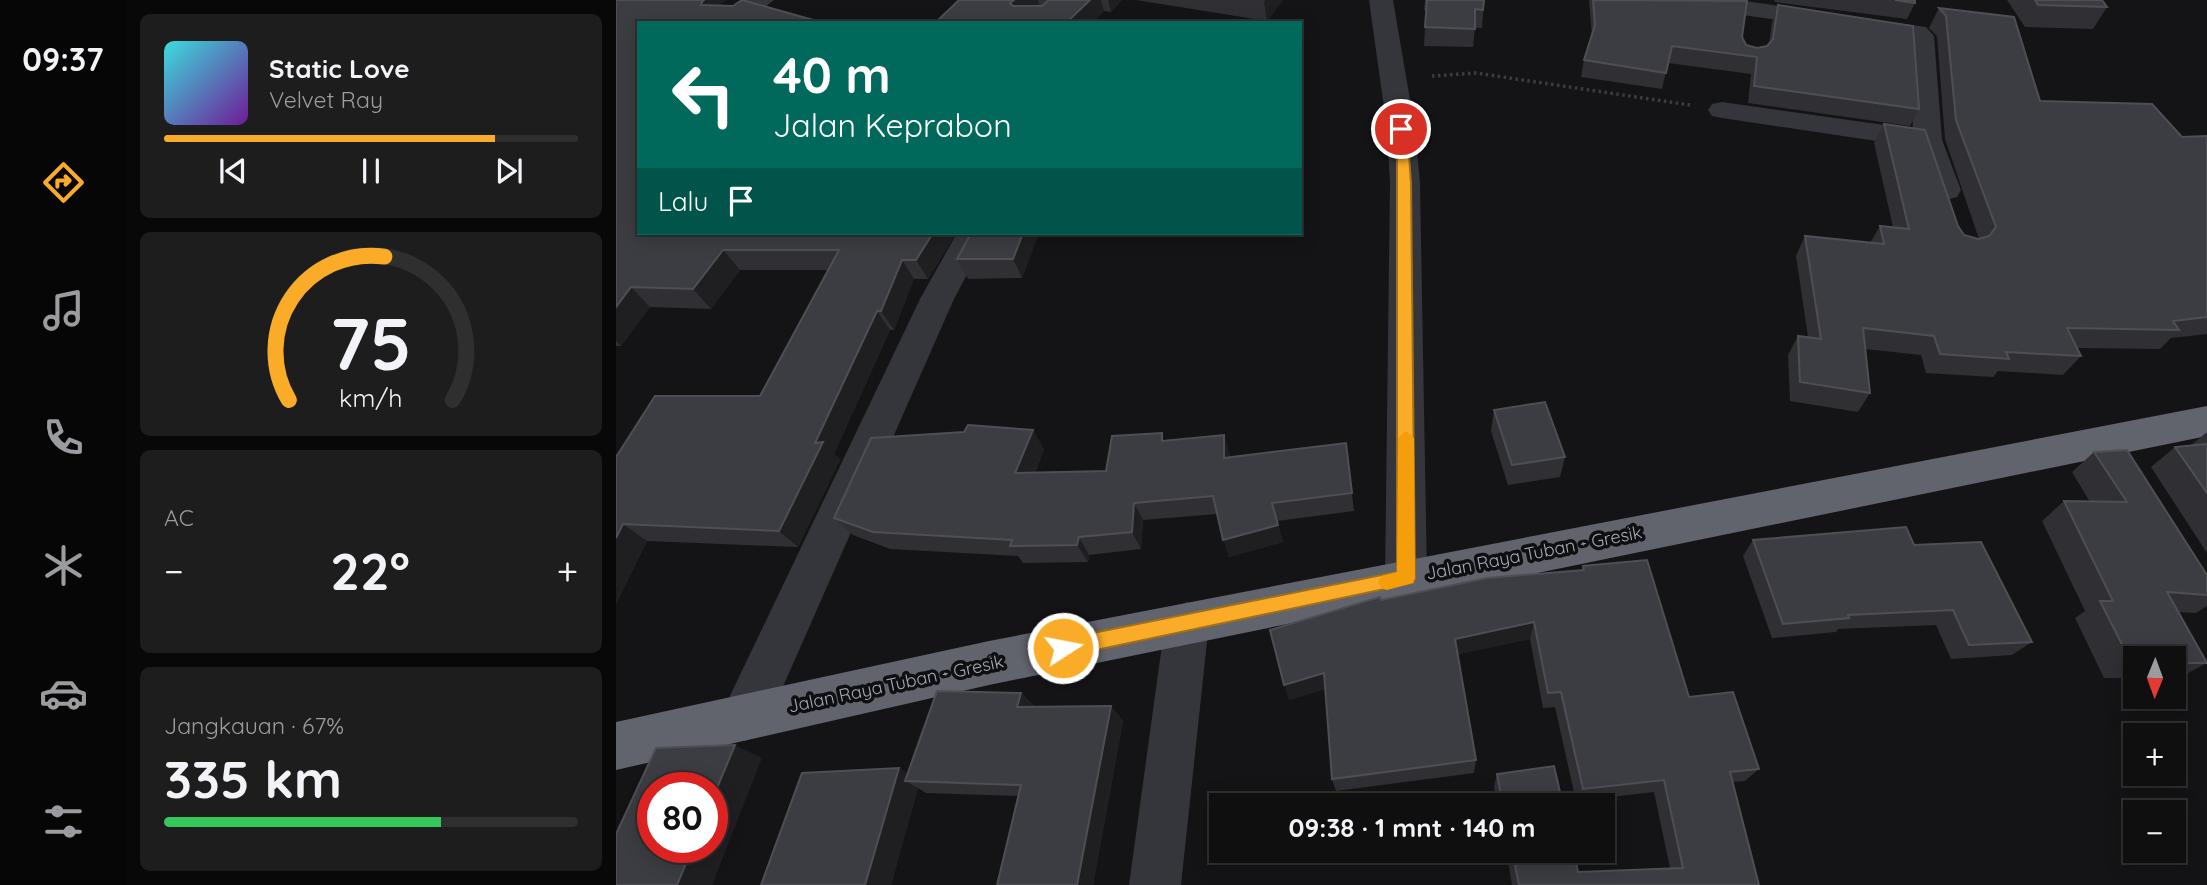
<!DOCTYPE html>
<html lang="id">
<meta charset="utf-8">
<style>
body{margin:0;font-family:Quicksand,sans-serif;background:#1d1d1e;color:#f1f3f6;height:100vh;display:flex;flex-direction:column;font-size:26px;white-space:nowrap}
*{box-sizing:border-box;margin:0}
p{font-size:23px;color:#9b9c9f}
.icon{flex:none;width:38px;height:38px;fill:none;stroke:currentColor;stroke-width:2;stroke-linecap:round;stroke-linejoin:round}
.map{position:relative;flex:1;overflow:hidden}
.sheet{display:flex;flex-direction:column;gap:14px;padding:14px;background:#080809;width:490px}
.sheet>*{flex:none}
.banner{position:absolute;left:21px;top:21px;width:665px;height:214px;border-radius:0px;box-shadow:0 4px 18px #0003,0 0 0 2px #2f2f30;background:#00695c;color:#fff;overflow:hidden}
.needle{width:46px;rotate:181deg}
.tools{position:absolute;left:1507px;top:646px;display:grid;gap:14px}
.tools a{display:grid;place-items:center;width:63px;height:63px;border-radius:0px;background:#0f0f10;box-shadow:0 4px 18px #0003,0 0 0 2px #2f2f30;font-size:35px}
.speed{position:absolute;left:21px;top:772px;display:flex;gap:14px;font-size:35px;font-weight:700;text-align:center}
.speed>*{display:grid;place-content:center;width:91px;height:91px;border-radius:50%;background:#0f0f10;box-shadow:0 4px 18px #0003,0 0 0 2px #2f2f30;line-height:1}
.speed .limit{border:10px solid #d22;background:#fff;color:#111}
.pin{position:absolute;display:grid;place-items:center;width:60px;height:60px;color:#fff;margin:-30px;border:4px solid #fff;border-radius:50%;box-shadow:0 2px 7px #0007}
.me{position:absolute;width:77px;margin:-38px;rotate:79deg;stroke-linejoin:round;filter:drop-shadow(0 0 5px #0008)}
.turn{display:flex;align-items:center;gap:24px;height:147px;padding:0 21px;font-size:32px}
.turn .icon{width:91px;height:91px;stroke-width:2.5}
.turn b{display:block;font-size:49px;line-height:60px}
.then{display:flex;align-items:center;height:66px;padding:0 21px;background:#0003;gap:14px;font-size:26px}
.big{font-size:52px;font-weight:700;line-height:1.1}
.sheet .widget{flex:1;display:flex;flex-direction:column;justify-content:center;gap:10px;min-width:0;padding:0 24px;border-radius:10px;background:#1d1d1e}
.sheet .dial{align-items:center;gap:0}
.dial svg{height:182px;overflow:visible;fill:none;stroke:#2f2f30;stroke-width:7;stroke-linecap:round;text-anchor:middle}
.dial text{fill:#f1f3f6;stroke:none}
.song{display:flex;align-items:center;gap:21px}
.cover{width:84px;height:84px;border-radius:10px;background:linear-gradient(135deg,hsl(180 70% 55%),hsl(280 70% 35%))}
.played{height:7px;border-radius:4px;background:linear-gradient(90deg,#faac28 80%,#2f2f30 80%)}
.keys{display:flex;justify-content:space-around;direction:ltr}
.heat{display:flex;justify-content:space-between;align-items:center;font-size:38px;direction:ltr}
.charge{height:10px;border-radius:5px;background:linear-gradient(90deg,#34c759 67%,#2f2f30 0)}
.trip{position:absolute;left:593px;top:793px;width:406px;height:70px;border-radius:0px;background:#0f0f10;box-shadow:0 4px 18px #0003,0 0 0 2px #2f2f30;font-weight:700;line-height:70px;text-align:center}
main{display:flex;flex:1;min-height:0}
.tabs{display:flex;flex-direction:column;width:126px;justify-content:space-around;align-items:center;background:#060606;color:#9b9c9f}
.tabs .icon{width:49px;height:49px}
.tabs .on{color:#faac28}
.tabs b{font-size:32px;color:#f1f3f6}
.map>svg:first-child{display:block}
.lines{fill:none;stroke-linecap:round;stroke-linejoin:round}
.path{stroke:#3b3d42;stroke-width:3.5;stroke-dasharray:2.5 3.5;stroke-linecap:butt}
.minor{fill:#35363b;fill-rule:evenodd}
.highway{fill:#61646c;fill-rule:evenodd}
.wall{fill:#303034}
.shaded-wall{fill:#1f1f22}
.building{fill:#3c3d42;stroke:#4d4f54;stroke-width:2}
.route{fill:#faac28;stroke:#a2701a;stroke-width:2}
.slow{fill:#f59e0b}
.labels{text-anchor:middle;stroke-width:7;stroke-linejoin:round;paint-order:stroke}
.street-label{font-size:18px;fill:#a5abb7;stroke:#0f0f11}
</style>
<main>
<nav class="tabs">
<b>09:37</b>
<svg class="icon on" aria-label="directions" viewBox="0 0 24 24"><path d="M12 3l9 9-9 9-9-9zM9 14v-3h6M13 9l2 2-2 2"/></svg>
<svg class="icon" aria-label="music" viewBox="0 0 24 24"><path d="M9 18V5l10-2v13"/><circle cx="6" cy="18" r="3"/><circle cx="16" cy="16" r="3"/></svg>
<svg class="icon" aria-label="phone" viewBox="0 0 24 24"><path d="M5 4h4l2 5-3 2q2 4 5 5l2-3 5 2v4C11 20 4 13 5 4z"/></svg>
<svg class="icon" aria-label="climate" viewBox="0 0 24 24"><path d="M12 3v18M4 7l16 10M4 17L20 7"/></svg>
<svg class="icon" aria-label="car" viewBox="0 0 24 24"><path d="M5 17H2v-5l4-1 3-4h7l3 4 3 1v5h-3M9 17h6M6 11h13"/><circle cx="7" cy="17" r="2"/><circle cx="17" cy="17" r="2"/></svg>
<svg class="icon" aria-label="filters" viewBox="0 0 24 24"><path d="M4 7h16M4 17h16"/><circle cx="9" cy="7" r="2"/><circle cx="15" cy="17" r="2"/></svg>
</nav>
<section class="sheet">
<div class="widget">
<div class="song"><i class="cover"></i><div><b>Static Love</b><p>Velvet Ray</p></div></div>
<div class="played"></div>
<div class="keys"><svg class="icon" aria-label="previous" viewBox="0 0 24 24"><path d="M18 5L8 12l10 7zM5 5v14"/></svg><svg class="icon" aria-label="pause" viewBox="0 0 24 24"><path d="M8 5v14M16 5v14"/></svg><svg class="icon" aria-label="next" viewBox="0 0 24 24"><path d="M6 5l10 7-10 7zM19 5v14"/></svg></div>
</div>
<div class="widget dial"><svg viewBox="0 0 100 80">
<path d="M14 69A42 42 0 1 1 86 69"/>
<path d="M14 69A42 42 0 0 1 56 6" stroke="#faac28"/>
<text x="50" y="56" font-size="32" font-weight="700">75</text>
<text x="50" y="72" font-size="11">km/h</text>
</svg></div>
<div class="widget"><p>AC</p>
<div class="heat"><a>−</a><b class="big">22°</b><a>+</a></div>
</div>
<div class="widget"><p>Jangkauan · 67%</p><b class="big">335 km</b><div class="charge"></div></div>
</section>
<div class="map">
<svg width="1591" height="885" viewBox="0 0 1591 885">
<rect width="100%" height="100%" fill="#141416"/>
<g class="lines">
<path class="path" d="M816,76L860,73L1074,105"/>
<path class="minor" d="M130,0H158L129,23H100Z
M753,0H777L799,129L804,183L811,578L805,592L790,597L775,592L769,578L774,183L771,129Z
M1057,0H1122L1310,27L1318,36L1326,140L1345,190L1341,197L1330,200L1319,197L1300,147L1106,118L1096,116L1092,110L1096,104L1106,102L1297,129L1292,38L1069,7L1060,5Z
M341,233H373L338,299L146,734L129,741L112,734L105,717L112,700L304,299Z
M571,602L587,608L593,623L565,885H513L549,623L555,608Z"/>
<path class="highway" d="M1591,406V436L373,685L0,770V722L373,641Z"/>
</g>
<path class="wall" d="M0,0L104,4L106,6L23,233H340L312,279H298L278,330H274L218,454L224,460L182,547L31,541L0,604V457L144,396L212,270H124L95,309L34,307L5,346H0Z
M343,0H506L495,12L488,11L476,23H319Z
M520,0H667L651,21Z
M809,0H868L866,28H859L857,47L808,46L810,10H808Z
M973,0H1126V37L1130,45L1141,48L1151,46L1153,44L1156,22L1162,5L1303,109L1294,126L1132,103L1135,74L1052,63L1046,89L965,77L968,60L976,36Z
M1158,0H1299V3L1291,19L1159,2Z
M1391,0H1486L1491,7L1477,29L1409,27Z
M1323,8L1424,101L1566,137L1591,136V334L1555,338L1544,349L1461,348L1465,356L1447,375L1382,371L1377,377L1310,373L1305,355L1249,349L1254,393L1242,412L1174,401L1172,355L1182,336L1192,337L1180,256L1189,236L1254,243L1264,226L1277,227L1258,143L1268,124L1348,235L1363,239L1329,139L1321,36L1313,28Z
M423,233L406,278L352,279L341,259Z
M878,410L949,457L944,477L892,485L875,431Z
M1591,432V553L1535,467L1559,447L1574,446Z
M550,441L614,454V457L730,443L738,511L661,521L667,542L613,557L601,514L527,520L525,549L473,555L472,562L407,563L402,556L274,549L237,535L218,518L428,449L419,473L490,471Z
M1478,452L1591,575V606L1580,613L1562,612L1591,663L1561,679H1558V658H1519V678H1488L1459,618L1469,611L1426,521L1448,501L1474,502L1456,472Z
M1137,540L1298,545L1416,642L1396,655L1335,659L1320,625L1222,629L1220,632L1156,638L1127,556Z
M967,566L1073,697L1143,769L1129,781L1116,782L1143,885H896L890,850H957L962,872L1054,868L1038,792L960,801L939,707L927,708L914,639L842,654L860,760L858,773L720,791L716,779L709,689L673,700L765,600L965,571Z
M405,693L419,707L495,706L507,721L477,885H381L402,796L310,793L302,788L275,885H145L292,773Z
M881,774L947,805H881L878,787Z"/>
<path class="shaded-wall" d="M88,0H111L104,4L110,12L85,5L86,2Z
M398,0H422L423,4L401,23L394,3Z
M474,0H485L488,11L476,23H450Z
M492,0H506L495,12Z
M649,0H667L651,21L648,2Z
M317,233H340L312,279L300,260Z
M407,233H423L406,278L397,259Z
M107,250L124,270L95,309L77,289Z
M286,260L298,279L278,330L265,311Z
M15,287L34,307L5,346L0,341V307Z
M261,311L274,330L218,454L224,460L182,547L163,531L199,443Z
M417,430L428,449L411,491L399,473Z
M608,435L614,454V476L608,458Z
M518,503L527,520L525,549L516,532Z
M7,524L31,541L0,604V538Z
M662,525L667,542L613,557L607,540Z
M463,537L473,555L472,562L461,545Z
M918,622L914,639L838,655L839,639Z
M708,673L711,688L673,700L668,685Z
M405,693L420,708L401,707Z
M495,706L507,721L477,885H461Z
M119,745L146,758L96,885H61L77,847H96V800Z
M283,768L304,780L289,781L302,788L275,885H249Z"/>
<path class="building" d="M0,0H88L86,2L85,5L117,6L126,0L208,23H23V233H317L300,260H286L265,311H261L199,443L207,442L163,531L7,524L0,538V457L39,396H144L223,250H107L77,289L15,287L0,307Z
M343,0H398L394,3L397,6H426L433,0H474L450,23H319Z
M811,0H868L867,10L859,9V29L809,27Z
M977,0L1131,1L1126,37L1130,45L1141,48L1151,46L1157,39L1162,5L1297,26L1303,109L1138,86L1141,57L1056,46L1050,73L968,60L979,25Z
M1279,0H1299V3Z
M1419,0H1486L1491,7L1422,5Z
M1323,8L1398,17L1424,101L1536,104L1566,137L1591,136V317L1557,321L1563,330L1451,328L1465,356L1390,352L1393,359L1324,354L1318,336L1247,328L1254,393L1184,382L1182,336L1205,339L1189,236L1268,244L1264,226L1293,229L1268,124L1309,130L1342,226L1348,235L1362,239L1373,236L1380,227L1340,120L1330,16Z
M355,233H407L397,259H341Z
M929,402L949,457L896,465L878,410Z
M352,425L417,430L399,473L490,471L496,436L546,433V441L608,435V458L730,443L736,493L656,503L662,525L607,540L597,496L518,503L516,532L463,537L461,545L394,546L396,540L257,532L218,518L255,438L348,432Z
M1591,444V493L1559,447Z
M1511,450L1591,575V595L1551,592L1591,663H1558V658H1519V662H1515L1484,601H1497L1448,501L1511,502L1478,452Z
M1290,527L1298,545L1365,542L1416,642L1353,645L1337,610L1232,615L1233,618L1167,624L1137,540Z
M1031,560L1073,697L1117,692L1143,769L1114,772L1143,885H903L896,850H957L962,872L1067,868L1048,780L967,789L945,692L932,693L918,622L839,639L860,760L716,779L708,673L668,685L654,630L764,597L765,600L871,578L968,570L967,566Z
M321,691L405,693L401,707L495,706L461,885H381L405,785L289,781Z
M119,745L96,800V788H37V847H77L61,885H0V834L40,748Z
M938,766L947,805H887L881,774Z
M283,768L249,885H145L186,773Z"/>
<path class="route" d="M781,126L791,129L795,183L799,578L797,583L447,657L441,654L438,648L441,642L447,639L781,572Z"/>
<path class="slow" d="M790,431L798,438L799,578L797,583L771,590L765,588L762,582L765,576L781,572L782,438Z"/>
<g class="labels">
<g class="street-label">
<text transform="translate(918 553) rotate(-11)" y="6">Jalan Raya Tuban - Gresik</text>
<text transform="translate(280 684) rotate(-12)" y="6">Jalan Raya Tuban - Gresik</text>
</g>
</g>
</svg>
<div class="tools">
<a><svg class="needle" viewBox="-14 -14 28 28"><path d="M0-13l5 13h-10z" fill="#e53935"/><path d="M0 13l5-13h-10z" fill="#9b9c9f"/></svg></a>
<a>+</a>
<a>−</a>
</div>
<div class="speed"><div class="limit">80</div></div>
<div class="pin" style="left:785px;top:129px;background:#d93025"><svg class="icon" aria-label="arrive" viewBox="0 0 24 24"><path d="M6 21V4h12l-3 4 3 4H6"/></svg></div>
<svg class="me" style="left:447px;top:648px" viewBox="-20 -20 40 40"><circle r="17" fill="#faac28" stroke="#fff" stroke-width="3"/><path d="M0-11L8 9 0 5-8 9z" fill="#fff"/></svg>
<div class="trip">09:38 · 1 mnt · 140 m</div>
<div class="banner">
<div class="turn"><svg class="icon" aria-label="left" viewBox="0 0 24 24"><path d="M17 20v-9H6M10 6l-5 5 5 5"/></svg><div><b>40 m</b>Jalan Keprabon</div></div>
<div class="then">Lalu<svg class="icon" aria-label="arrive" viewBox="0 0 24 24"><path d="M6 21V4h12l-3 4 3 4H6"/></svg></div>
</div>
</div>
</main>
